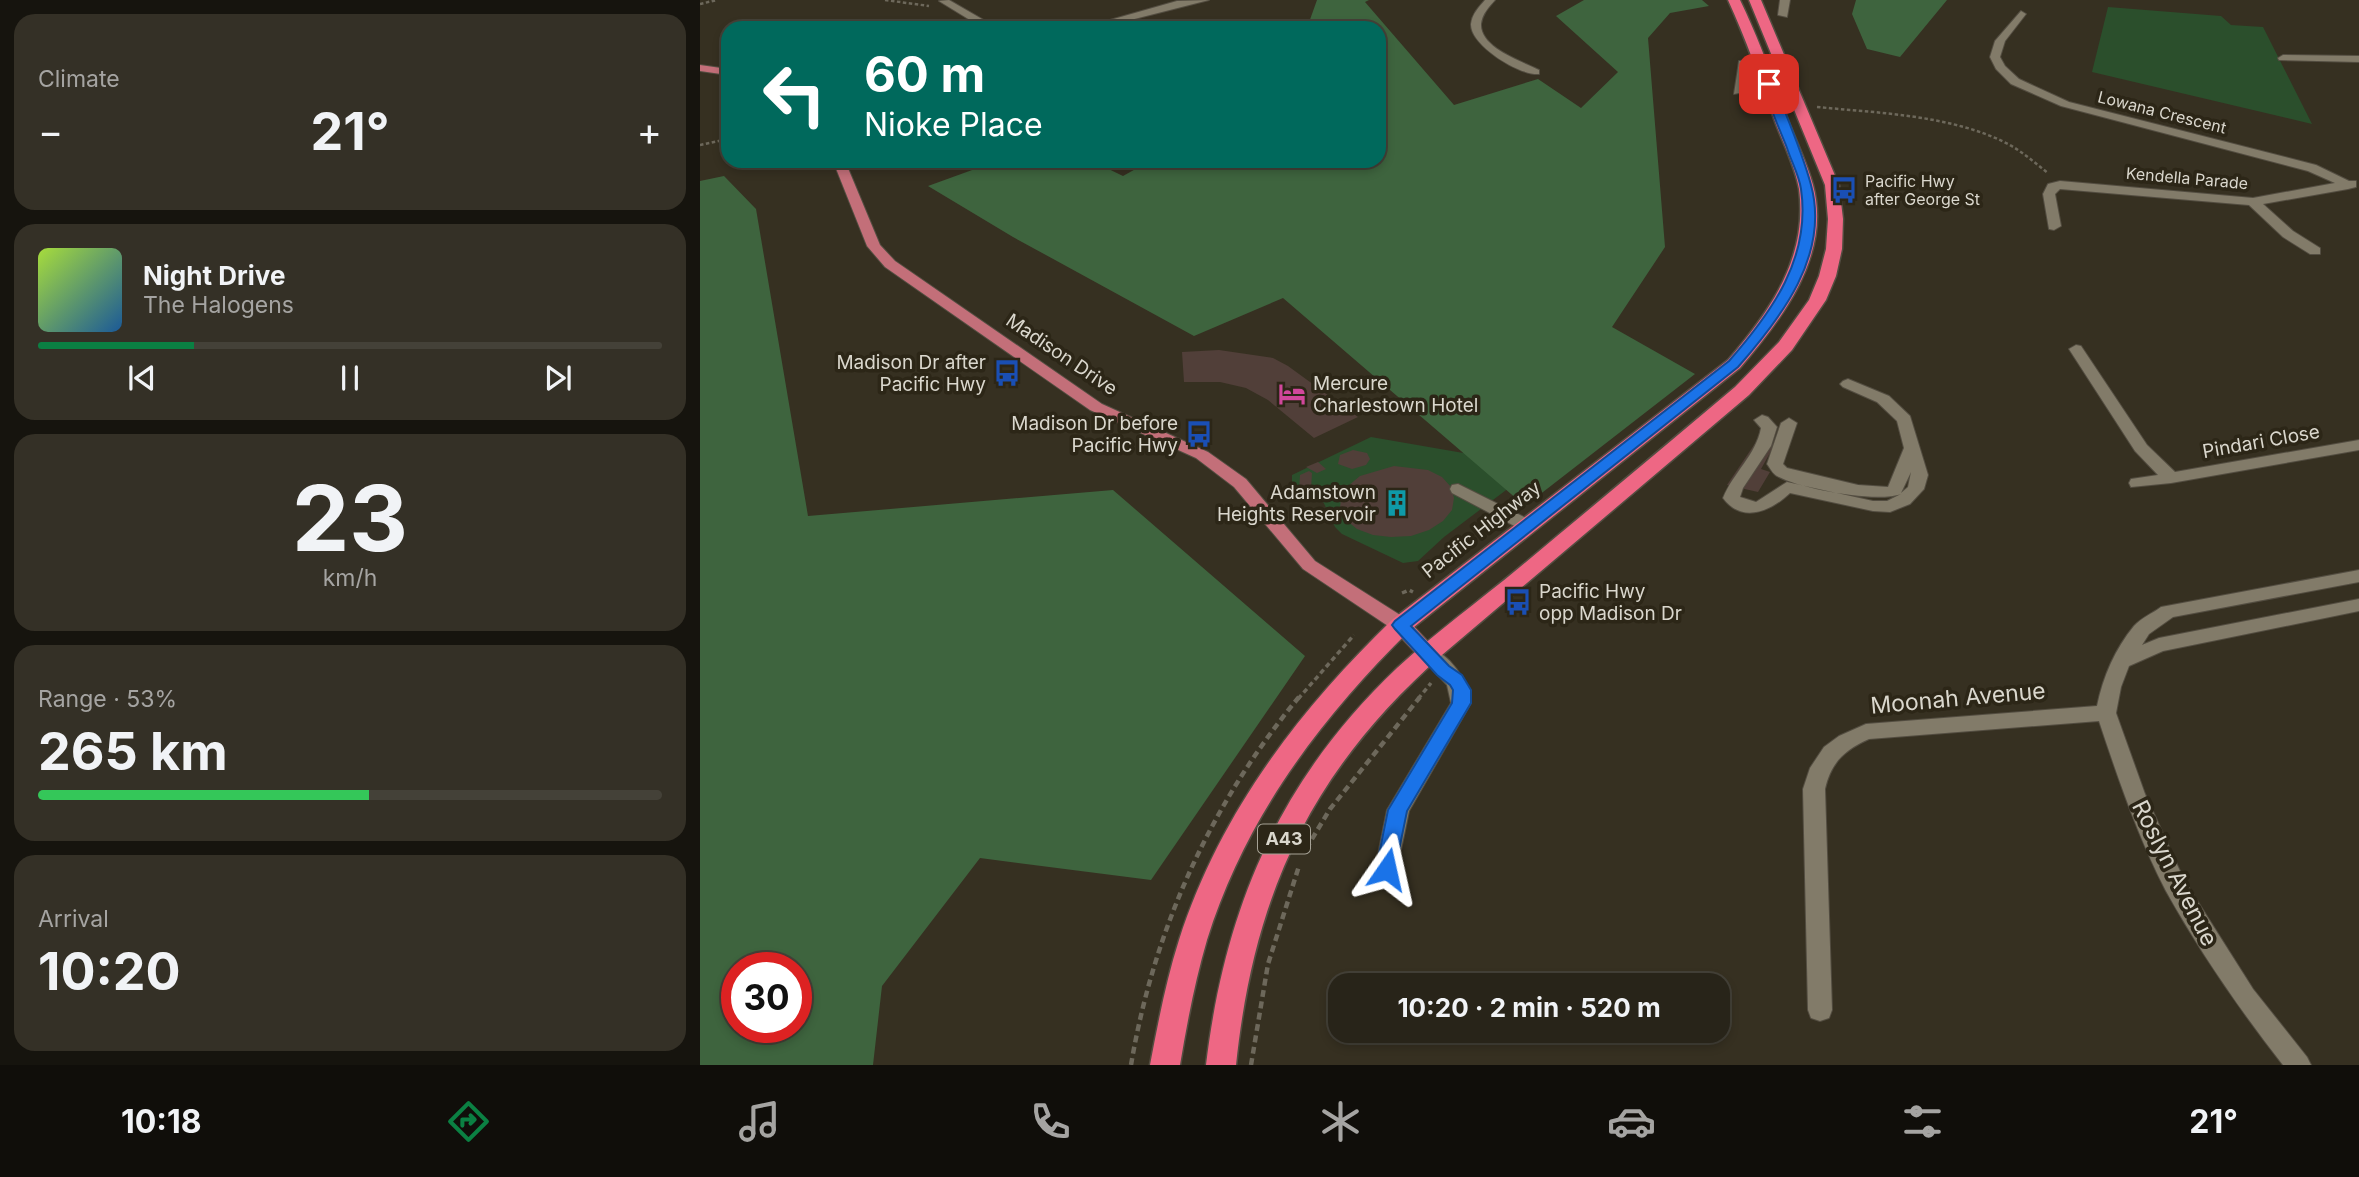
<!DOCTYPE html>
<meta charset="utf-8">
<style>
body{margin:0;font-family:Inter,sans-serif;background:#343026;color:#f1f3f6;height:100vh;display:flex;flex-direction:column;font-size:26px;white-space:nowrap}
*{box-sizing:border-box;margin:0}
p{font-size:23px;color:#a5a4a2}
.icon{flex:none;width:38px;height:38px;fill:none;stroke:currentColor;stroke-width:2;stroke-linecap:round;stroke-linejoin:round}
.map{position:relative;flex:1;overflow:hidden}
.side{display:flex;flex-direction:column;gap:14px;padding:14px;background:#16140e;width:700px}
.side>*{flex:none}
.top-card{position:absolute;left:21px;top:21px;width:665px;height:147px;border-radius:21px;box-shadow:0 4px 10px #0003,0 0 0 2px #444138;background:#00695c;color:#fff;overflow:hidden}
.speed{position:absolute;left:21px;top:952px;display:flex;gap:14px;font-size:35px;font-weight:700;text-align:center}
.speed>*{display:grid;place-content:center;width:91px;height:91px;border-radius:50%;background:#282419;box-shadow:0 4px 10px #0003,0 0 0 2px #444138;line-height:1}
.speed .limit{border:10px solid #d22;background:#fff;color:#111}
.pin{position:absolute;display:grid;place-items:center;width:60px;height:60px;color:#fff;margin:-30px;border-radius:14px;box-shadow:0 4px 10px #0006}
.me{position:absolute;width:77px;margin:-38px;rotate:11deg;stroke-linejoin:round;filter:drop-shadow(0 0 5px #0008)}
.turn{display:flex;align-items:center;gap:24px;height:147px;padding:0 28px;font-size:32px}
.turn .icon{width:91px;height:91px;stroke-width:2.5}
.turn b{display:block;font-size:49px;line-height:60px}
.big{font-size:52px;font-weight:700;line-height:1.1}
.side .card{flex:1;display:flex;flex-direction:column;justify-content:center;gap:10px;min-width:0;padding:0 24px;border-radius:21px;background:#343026}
.side .dial{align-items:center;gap:0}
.dial b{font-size:91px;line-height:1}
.song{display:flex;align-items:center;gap:21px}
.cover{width:84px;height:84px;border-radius:10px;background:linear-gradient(135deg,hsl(80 70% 55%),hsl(210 70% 35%))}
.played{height:7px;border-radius:4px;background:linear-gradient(90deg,#0b8043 25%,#444138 25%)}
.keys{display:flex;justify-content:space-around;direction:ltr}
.heat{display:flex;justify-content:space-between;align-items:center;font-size:38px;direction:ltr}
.charge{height:10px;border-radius:5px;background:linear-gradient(90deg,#34c759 53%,#444138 0)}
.trip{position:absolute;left:628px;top:973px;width:402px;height:70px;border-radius:21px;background:#282419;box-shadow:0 4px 10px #0003,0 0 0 2px #444138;font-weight:700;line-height:70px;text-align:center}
.tab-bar{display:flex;height:112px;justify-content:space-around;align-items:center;background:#100e0a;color:#a5a4a2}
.tab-bar .icon{width:49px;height:49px}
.tab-bar .current{color:#0b8043}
.tab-bar b{font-size:32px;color:#f1f3f6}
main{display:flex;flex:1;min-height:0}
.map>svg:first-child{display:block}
.green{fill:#2b4f2c}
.forest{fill:#3e643e;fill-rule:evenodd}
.building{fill:#513f39}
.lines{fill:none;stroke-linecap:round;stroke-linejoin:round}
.minor-casing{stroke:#534d41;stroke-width:2}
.major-casing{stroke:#534d41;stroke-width:2}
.highway-casing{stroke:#534d41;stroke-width:3}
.path-far2{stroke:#6d685b;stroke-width:2.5;stroke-dasharray:3.5 2.5;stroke-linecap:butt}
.path-far1{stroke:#6d685b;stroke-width:3.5;stroke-dasharray:5 3.5;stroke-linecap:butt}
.path{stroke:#6d685b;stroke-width:4.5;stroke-dasharray:7 4.5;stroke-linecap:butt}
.minor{fill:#827b69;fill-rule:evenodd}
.major{fill:#c36f79;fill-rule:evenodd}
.highway{fill:#ee6784;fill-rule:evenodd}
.route{fill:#1a73e8;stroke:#114b97;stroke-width:2}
.labels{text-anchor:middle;stroke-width:7;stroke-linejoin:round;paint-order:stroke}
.far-street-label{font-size:16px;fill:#dad7cd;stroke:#2c2617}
.far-poi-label{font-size:16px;fill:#dad7cd;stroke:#2c2617;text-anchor:start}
.shield{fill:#2c2617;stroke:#a6a296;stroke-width:2}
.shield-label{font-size:18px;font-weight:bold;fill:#dad7cd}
.street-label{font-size:19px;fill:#dad7cd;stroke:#2c2617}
.poi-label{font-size:19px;fill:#dad7cd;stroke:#2c2617;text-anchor:end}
.near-street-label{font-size:23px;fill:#dad7cd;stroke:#2c2617}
</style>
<main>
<section class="side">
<div class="card"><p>Climate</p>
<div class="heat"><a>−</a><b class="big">21°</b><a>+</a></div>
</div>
<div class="card">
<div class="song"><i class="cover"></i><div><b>Night Drive</b><p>The Halogens</p></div></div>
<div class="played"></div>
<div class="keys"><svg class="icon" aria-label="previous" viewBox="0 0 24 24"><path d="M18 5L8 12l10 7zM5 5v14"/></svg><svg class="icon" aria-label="pause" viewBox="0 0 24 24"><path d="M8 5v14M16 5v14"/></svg><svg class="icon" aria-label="next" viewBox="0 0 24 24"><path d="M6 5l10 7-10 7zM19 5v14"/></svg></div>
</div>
<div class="card dial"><b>23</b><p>km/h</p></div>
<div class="card"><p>Range · 53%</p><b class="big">265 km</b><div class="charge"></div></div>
<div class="card"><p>Arrival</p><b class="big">10:20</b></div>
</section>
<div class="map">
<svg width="1659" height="1065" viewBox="0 0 1659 1065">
<rect width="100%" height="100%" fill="#363021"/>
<path class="green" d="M1408,7L1521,16L1531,25L1563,27L1612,124L1392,72Z
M671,437L798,459L822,478L744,537L718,561L703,563L642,534L635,527L620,495L592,497V475Z"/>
<path class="forest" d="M617,0H669L665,2L754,105L838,79L881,108L918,72L856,16L884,0H1002L1009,6L970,13L948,38L965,247L912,327L995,374L825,506L583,298L494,336L313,237L228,186L297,161H392L423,176L450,161H679V28H607Z
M1156,0H1247L1200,57L1167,49L1152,14Z
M24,176L56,209L108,516L413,490L605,656L451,880L280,858L182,986L173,1065H0V181ZM37,968H96V1027H37Z"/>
<path class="building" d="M519,350L573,358L588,366L658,417L614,438L568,400L546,388L520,382H484L482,352Z
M1058,439L1075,444L1061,469L1070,472L1058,492L1027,485Z
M653,450L667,453L670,459L666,465L652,469L638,464L640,455Z
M618,462L626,469L617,473L606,467Z
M694,466L728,470L742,477L751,487L754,498L752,510L743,521L729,530L711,536L691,537L673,535L657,529L646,520L640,508L641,497L648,486L660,476Z
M609,471L612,473L611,489L599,490L600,475Z"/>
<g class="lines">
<defs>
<path id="minor" d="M249,0L294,26L295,28H283L239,1Z
M509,0L399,28H382L477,1Z
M785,0H795C789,7 782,14 781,24C780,48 821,61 839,70V74C820,76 770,45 771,24C772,14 779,7 785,0Z
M1080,0H1090L1087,17L1078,15Z
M1321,11L1326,14L1305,41L1300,57L1305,66L1319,79L1369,102L1616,165L1649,181H1656V187L1648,189L1563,204L1593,231L1620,248V254H1610L1583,237L1549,205L1360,189L1355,194L1361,226L1354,230L1349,229L1343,194L1348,184L1360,181L1553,198L1635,183L1608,171L1361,106L1311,84L1296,69L1290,57L1295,41Z
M1583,55L1659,56V62L1579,60L1578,58Z
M1061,59L1066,62L1065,64L1048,66L1044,92L1034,94L1039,61Z
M1376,345L1381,346L1447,445L1475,472L1659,440V450L1471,483L1431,487L1429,483L1431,479L1458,475L1435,451L1369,349Z
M1148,379L1189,396L1210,416L1228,475L1224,489L1210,504L1190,512L1173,511L1090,493C1071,511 1042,524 1023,498C1033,473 1056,455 1061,428L1054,420L1062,415L1068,417L1077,427L1071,446L1043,488L1040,497L1056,502L1087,482L1173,501H1187L1201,494C1176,503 1100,489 1077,476C1073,474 1070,468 1067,464L1081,423L1089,418L1097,423L1083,464L1087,468L1158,485L1188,487L1204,448L1197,421L1177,402L1143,387L1140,384L1143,381ZM1211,472L1208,487L1201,493Z
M758,484L834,522L837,526L834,530H822L752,493L750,489L752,485Z
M1659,570V582L1473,617L1449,634L1442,645L1459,638L1659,599V611L1463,651L1429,666L1421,687L1416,713L1445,794L1484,880L1553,989L1607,1057L1611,1065H1583C1540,1010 1500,952 1466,891C1438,837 1418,778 1399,721L1169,739C1144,750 1131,763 1125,789L1132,1010L1129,1018L1120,1021L1111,1018L1108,1010L1103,789L1110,768L1124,747L1139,736L1166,724L1397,706C1403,677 1415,649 1434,626C1441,618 1453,613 1461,607Z
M728,647C749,653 769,681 771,703L709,811L697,869L694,876L686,878L678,876L675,869L687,810L751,703L747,685L718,654L721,649Z"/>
<path id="major" d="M0,65L28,69V75L0,71Z
M133,161H145L180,245L195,261L402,404L508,452L546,479L615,561L708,620L735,649L738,654L735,659H721L694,630L603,569L534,487L496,458L390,410L185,267L167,246Z"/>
<path id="highway" d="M1028,0H1040C1059,39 1073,79 1088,120C1096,141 1107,163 1113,185C1132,255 1082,319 1040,368L709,631C620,719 545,818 507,940C495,981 487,1023 480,1065H450C458,1023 466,981 479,940C520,813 598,711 693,619L1028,360C1070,311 1108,258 1099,189C1095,166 1082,141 1074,119C1060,79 1046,39 1028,0Z
M1049,0H1061L1139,185L1143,219L1142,249L1136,276L1126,300L1092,350L1049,395L742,655C611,771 554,893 536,1065H506C525,907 580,779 697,668C736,632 779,601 820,567C892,507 964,447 1035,387L1079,342L1109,300L1119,276L1126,249L1128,219L1125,185Z"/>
</defs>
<use href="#minor" class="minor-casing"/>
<use href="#major" class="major-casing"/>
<use href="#highway" class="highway-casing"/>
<path class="path-far2" d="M185,0L229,6
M0,4L17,0
M1117,107C1179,113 1252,115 1308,144C1323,152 1335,163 1348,173
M0,145L28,139"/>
<path class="path-far1" d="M702,593L709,590L713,592
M598,699L654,635
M718,699L731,683"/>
<path class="path" d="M606,849L630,809L720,697
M431,1065C454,929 511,803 599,697
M551,1065L568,964L599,866"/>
<use href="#minor" class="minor"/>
<use href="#major" class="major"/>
<use href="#highway" class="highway"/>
</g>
<path class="route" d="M1066,82L1074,84C1087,118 1102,151 1111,185C1130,255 1081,318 1038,367L711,626L749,666L762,675L771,690V703L707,811L694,875L687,877L679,875L676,869L688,810L752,703L753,690L750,685L737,675L695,629L692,625L695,621L1029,361C1072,312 1111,258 1101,189C1099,175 1091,161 1087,148C1081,132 1064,97 1066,82Z"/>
<defs>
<symbol id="bus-bare" viewBox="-9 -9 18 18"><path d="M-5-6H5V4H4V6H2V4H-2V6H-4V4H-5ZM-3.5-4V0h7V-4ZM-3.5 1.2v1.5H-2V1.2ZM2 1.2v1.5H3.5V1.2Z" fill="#1a4fb4" stroke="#2c2617" stroke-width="2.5" paint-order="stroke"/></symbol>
<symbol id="hotel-bare" viewBox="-9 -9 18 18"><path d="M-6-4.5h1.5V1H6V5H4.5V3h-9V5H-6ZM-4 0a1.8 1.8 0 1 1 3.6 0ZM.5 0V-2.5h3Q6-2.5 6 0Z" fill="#d1479c" stroke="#2c2617" stroke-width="2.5" paint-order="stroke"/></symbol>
<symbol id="building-bare" viewBox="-9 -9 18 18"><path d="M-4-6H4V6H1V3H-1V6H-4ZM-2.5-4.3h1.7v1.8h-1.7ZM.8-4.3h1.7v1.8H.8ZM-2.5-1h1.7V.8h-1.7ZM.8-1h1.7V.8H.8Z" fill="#0f9aa8" stroke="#2c2617" stroke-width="2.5" paint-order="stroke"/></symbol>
</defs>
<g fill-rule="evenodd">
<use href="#bus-bare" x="1125" y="171" width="38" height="38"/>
<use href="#bus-bare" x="288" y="354" width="38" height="38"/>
<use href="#hotel-bare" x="573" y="375" width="38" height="38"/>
<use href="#bus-bare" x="480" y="415" width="38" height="38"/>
<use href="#building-bare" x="678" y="484" width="38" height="38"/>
<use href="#bus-bare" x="799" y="583" width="38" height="38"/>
</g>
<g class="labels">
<g class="far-street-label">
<text transform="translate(1462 112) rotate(14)" y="6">Lowana Crescent</text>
<text transform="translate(1487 178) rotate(5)" y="6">Kendella Parade</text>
</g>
<g class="far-poi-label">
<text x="1165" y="187">Pacific Hwy<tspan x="1165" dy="18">after George St</tspan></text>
</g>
<rect class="shield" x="558" y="824.5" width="52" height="29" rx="5"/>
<g class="shield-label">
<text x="584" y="845">A43</text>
</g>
<g class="street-label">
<text transform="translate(362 354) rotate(34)" y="7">Madison Drive</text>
<text transform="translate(1561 441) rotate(-10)" y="7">Pindari Close</text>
<text transform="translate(781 529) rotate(-38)" y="7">Pacific Highway</text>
</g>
<g class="poi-label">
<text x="286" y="369">Madison Dr after<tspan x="286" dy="22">Pacific Hwy</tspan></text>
<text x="613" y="390" text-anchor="start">Mercure<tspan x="613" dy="22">Charlestown Hotel</tspan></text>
<text x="478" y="430">Madison Dr before<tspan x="478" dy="22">Pacific Hwy</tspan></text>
<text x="676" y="499">Adamstown<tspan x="676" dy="22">Heights Reservoir</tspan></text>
<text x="839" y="598" text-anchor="start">Pacific Hwy<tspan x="839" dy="22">opp Madison Dr</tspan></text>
</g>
<g class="near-street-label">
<text transform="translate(1258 698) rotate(-5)" y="8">Moonah Avenue</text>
<text transform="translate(1475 873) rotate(63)" y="8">Roslyn Avenue</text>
</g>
</g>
</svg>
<div class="speed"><div class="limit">30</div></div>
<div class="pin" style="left:1069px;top:84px;background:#d93025"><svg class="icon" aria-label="arrive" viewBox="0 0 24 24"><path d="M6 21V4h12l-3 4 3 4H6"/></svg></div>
<svg class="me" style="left:687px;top:869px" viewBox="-20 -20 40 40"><path d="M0-17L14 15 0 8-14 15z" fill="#1a73e8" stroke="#fff" stroke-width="4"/></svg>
<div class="trip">10:20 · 2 min · 520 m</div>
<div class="top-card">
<div class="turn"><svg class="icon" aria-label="left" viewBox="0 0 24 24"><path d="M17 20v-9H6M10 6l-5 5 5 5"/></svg><div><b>60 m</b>Nioke Place</div></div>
</div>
</div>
</main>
<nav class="tab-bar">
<b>10:18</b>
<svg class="icon current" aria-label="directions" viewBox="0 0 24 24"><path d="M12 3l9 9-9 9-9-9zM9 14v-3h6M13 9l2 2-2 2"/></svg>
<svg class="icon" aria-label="music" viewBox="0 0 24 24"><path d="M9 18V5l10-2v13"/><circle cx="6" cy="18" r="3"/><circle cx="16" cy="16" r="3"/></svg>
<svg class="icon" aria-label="phone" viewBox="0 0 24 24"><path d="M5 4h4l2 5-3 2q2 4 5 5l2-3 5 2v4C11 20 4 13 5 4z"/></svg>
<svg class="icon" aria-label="climate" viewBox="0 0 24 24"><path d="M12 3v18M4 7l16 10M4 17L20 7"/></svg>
<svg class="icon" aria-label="car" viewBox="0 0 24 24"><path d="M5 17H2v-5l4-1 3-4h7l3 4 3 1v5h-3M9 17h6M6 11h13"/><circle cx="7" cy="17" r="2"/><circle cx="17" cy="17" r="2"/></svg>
<svg class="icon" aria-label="filters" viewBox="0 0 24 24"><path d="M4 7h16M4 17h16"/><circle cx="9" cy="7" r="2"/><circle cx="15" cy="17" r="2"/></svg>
<b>21°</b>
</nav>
